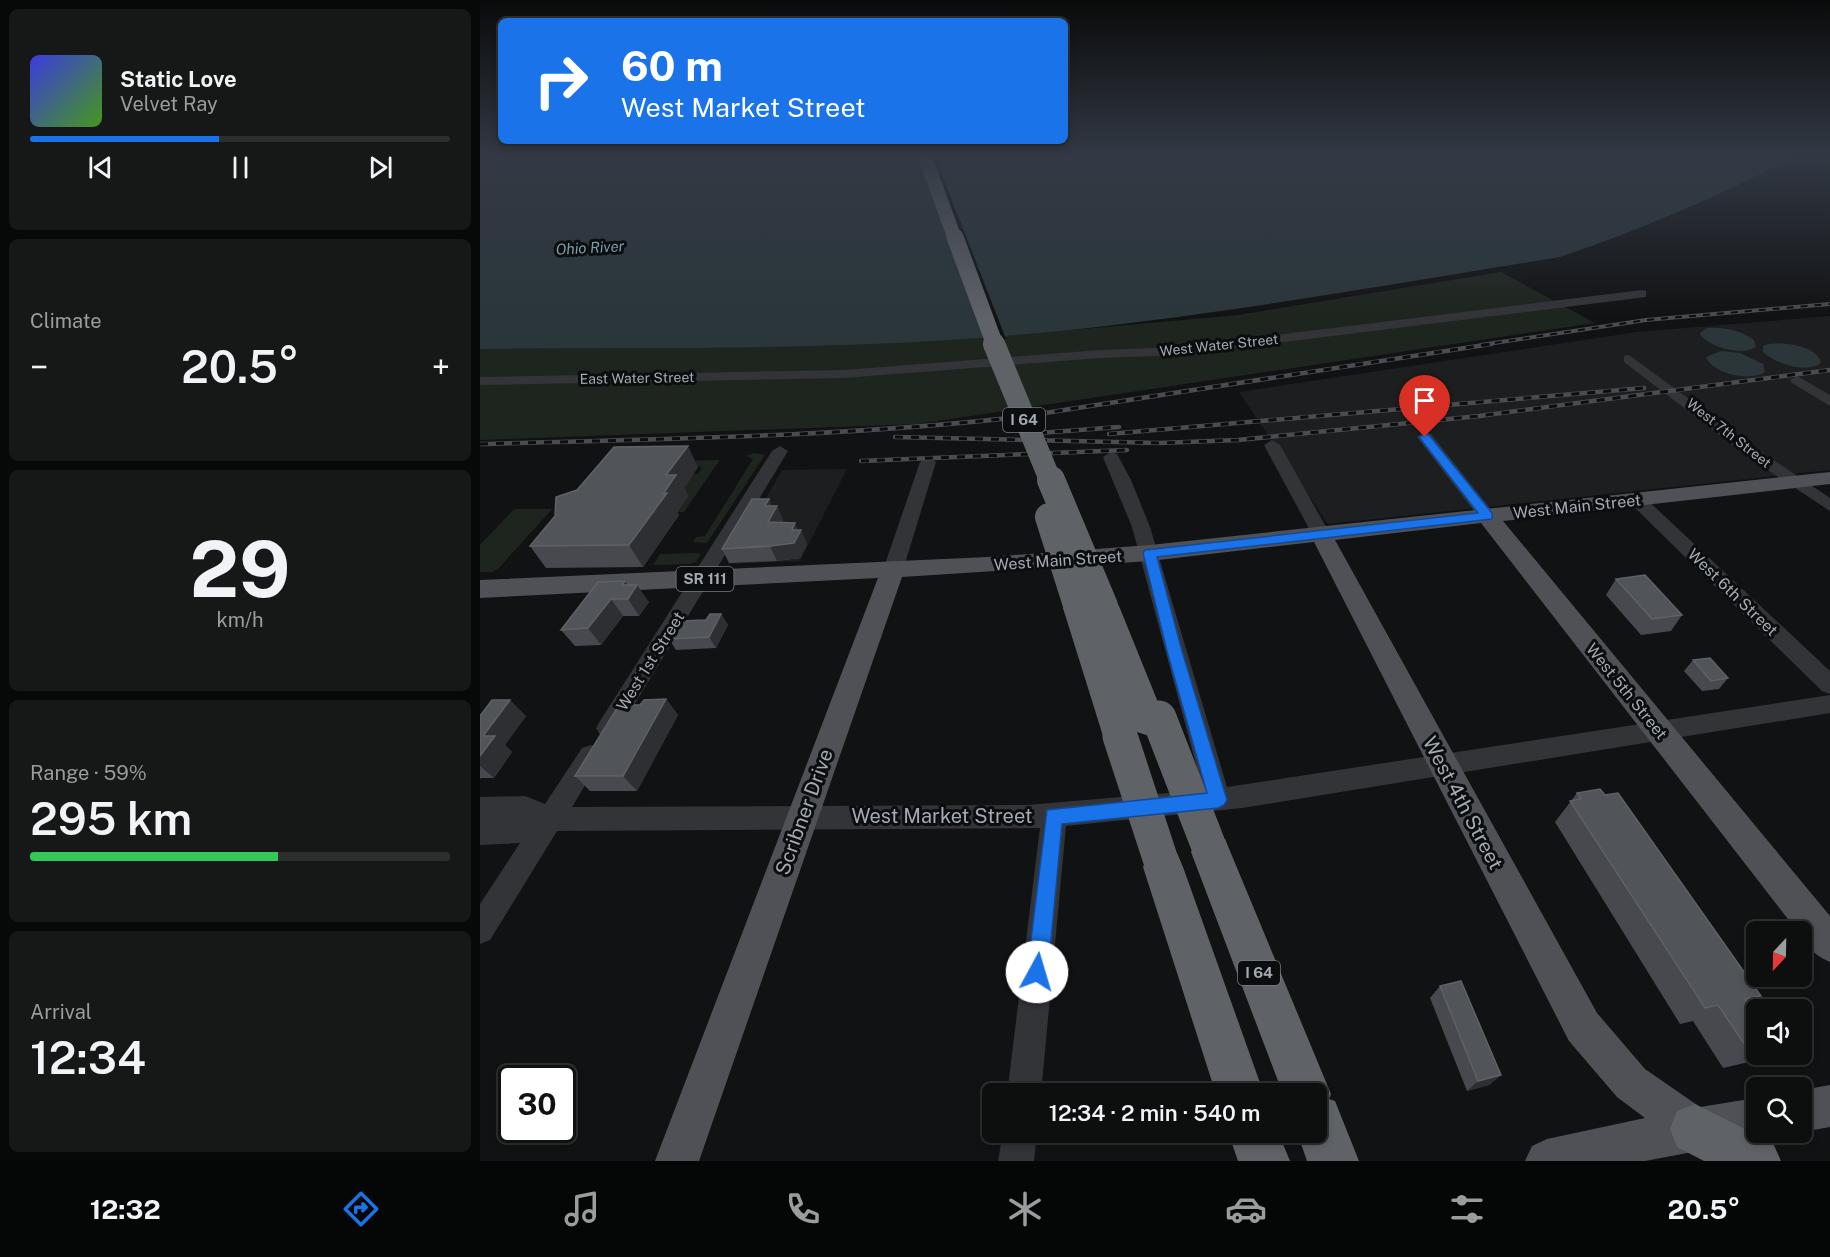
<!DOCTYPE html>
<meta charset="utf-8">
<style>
body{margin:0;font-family:"Public Sans",sans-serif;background:#161717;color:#f1f3f6;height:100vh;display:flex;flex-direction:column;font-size:22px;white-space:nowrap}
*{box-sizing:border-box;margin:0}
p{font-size:20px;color:#9a9c9e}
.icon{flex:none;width:33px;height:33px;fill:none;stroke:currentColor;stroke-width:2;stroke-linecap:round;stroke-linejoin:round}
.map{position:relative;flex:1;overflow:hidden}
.side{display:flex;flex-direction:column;gap:9px;padding:9px;background:#070808;width:480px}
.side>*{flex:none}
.top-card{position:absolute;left:18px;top:18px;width:570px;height:126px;border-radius:9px;box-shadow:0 3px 9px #0003,0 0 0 2px #2d2e2e;background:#1a73e8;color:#fff;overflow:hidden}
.needle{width:39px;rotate:202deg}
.controls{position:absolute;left:1266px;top:921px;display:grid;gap:12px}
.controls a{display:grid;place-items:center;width:66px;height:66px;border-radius:9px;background:#0d0e0e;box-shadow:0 3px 9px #0003,0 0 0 2px #2d2e2e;font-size:30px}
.speed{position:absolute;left:18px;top:1065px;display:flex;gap:12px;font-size:30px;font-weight:700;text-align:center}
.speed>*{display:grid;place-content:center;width:78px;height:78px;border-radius:50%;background:#0d0e0e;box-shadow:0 3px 9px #0003,0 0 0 2px #2d2e2e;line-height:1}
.speed .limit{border:3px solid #111;border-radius:9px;background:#fff;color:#111}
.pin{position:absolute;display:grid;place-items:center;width:51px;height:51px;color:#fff;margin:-62px -26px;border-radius:50% 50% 50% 0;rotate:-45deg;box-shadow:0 0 6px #0007}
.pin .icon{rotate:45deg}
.me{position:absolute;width:66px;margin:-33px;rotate:6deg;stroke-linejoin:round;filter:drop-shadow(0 0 4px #0008)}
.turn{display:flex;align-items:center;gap:21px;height:126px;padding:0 24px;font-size:27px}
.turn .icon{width:78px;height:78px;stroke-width:2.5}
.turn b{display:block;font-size:42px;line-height:51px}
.big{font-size:45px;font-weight:600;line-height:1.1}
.side .widget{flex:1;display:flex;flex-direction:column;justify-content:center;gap:9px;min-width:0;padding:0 21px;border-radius:9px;background:#161717}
.side .dial{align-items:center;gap:0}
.dial b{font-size:78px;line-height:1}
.song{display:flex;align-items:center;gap:18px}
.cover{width:72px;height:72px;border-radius:9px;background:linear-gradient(135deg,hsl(240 70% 55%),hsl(100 70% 35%))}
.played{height:6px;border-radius:3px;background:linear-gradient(90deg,#1a73e8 45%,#2d2e2e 45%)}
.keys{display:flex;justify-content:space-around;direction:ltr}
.heat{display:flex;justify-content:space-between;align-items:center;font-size:33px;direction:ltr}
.charge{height:9px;border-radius:4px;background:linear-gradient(90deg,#34c759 59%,#2d2e2e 0)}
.trip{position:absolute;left:502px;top:1083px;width:345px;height:60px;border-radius:9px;background:#0d0e0e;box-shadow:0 3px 9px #0003,0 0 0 2px #2d2e2e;font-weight:600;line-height:60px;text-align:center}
.tab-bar{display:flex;height:96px;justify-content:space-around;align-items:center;background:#050606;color:#9a9c9e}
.tab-bar .icon{width:42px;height:42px}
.tab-bar .active{color:#1a73e8}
.tab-bar b{font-size:27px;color:#f1f3f6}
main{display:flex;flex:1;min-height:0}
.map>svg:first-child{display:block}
.built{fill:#1d1e20}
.green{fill:#1e251e}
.water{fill:#2b363b}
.pier{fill:#111213}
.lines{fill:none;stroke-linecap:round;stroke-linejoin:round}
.minor{fill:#333438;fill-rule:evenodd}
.major{fill:#4f5157;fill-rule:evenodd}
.highway{fill:#5f6368;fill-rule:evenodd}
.rail-far1-casing{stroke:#4a4c51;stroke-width:4}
.rail-casing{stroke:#4a4c51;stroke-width:4.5}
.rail-far1{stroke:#0c0d0e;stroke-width:2;stroke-dasharray:7;stroke-linecap:butt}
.rail{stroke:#0c0d0e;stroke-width:3;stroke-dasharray:8;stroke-linecap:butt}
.highway-bridge-far4{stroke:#5f6368;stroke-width:14}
.highway-bridge-far3{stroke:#5f6368;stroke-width:17}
.highway-bridge-far2{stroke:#5f6368;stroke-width:22}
.highway-bridge-far1{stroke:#5f6368;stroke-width:28}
.highway-bridge{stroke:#5f6368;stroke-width:35}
.wall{fill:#47494e}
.shaded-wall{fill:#2d2f32}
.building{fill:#515459;stroke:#5e6167;stroke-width:1.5}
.route{fill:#1a73e8;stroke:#114b97;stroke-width:1.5}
.labels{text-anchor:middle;stroke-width:6;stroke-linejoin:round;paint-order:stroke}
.far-street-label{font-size:14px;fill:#a3aab3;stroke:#0c0d0e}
.far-water-label{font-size:15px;font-style:italic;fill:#7b9dad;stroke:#0c0d0e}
.shield{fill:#0c0d0e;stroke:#767b82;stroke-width:1.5}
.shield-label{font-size:15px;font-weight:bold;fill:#a3aab3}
.street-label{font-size:16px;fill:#a3aab3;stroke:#0c0d0e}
.near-street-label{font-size:20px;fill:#a3aab3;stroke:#0c0d0e}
</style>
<main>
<section class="side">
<div class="widget">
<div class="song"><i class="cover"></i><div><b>Static Love</b><p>Velvet Ray</p></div></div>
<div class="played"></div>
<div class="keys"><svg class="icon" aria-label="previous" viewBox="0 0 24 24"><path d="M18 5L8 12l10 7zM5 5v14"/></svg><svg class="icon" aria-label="pause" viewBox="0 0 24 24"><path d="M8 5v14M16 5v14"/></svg><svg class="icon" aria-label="next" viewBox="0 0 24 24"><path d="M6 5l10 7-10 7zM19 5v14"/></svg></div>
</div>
<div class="widget"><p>Climate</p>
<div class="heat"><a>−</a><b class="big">20.5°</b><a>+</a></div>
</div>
<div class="widget dial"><b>29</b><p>km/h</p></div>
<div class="widget"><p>Range · 59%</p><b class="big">295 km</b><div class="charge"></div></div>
<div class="widget"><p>Arrival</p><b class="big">12:34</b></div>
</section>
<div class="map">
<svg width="1350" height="1161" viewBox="0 0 1350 1161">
<rect width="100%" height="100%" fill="#111213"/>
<path class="built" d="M1350,316V470L848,524L759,392L1157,332Z
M367,469L320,561L248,564L302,470Z"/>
<path class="green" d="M1021,272L1115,323L437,424L0,440V349L224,348L514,337L758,315Z
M274,453L285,455L227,543L213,542L216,537L225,536L273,459L266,456Z
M176,461L237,460L239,461L204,512H197L198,496L213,474H218L222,467Z
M34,509H72L19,568L12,572H0V545Z
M180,554L216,553L221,554L216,562L210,564L173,565Z"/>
<path class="water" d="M0,154H1320C1242,195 1163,229 1080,257C892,287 703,322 513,337C342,350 171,348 0,349Z
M1227,328C1244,327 1260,330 1274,340L1276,347C1261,356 1233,348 1221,336L1220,333Z
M1288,344C1304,342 1337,345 1341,363C1326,374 1296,364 1283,352V346Z
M1241,351L1260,353L1283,364L1285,372C1270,382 1233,374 1226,357Z"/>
<path class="pier" d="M442,154H454L526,339L506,340Z"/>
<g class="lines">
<path class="minor" d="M1162,290L1166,291V297L699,355L620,358L364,378L0,385V377L364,370L620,350L699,347Z
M1149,355L1280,451L1350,498V511L1268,457L1144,362V356Z
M1317,376L1350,395V406L1312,383L1310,380Z
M945,432L951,434L1013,512L1016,516L1013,520H1001L937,437Z
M792,440L800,445L850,534L847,538L841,540L832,534L784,445Z
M300,446L308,451L136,735L128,738L120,735L116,728L120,721L292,451Z
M631,452L637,454L651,480L670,527L747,787L1350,695V713L762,808L586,826L561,1094H527L560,828L77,831L10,940L0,944V904L40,843L0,845V821L36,820L0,821V797L45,796L65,804L102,748L111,745L120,748L123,755L92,807L547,805L723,790L652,527L623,457Z
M448,457L456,462L423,570L420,575H406L403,570L440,462Z
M1156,494L1162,495L1350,671V694L1342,691L1150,503L1147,499L1150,495Z
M523,1132H557L554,1161H518Z"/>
<path class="major" d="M1350,472V484L1023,521L1350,916V962C1338,957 1323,946 1322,932H1318L1001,523L855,540L1117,1013L1165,1069L1220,1107L1276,1098V1132L1291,1134L1276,1140L1165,1161H1045L1052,1146L1067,1139L1165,1118L1137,1097L1089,1041L834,542L670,561L422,577L219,1161H175L398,578L0,598V580L508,557L670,545Z
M1350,1085V1127L1322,1132V1090Z"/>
<path class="highway" d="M624,595L634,599L639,606L686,722L681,732L669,736L657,732L653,725L657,736L652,746L640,751L628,746L623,736L583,608L588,600L598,597L608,600L610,604L614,599Z
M731,833L745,839L851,1094L849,1099L855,1101L879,1161H827L817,1132H837V1094H803L711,852L717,839Z
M683,848L697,853L703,867L784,1094H736L663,867L669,853Z
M1215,1104L1293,1143L1301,1161H1224L1197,1147L1190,1129L1197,1111Z
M748,1132H798L810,1161H758Z"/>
<defs>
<path id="rail-far1" d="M1001,345L1166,320L1350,304"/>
<path id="rail" d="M559,433L639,427
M629,434L1164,388
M415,437L680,443L758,440L999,416L1350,370
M0,444C180,439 360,437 539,417L1011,344
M381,461L647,450"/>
</defs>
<use href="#rail-far1" class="rail-far1-casing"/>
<use href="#rail" class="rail-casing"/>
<use href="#rail-far1" class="rail-far1"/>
<use href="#rail" class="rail"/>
<path class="highway-bridge-far4" d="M444,154L475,239"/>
<path class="highway-bridge-far3" d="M475,237L515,345"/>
<path class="highway-bridge-far2" d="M514,344L571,482"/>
<path class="highway-bridge-far1" d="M571,480L624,606
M569,517L598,608"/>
<path class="highway-bridge" d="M679,718L731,852
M640,736L683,867"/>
</g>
<path class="wall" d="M218,467L204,488L208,496L197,512L199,515L163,567L66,568L50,546L75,516Z
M289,499L292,506H297L303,520L302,523L318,530H321L327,544L320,558L297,561L249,563L242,549Z
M1136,579L1202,615L1191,631L1161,635L1126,595Z
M148,585L169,602L159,616H143L121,645L95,646L81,630Z
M241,614L248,625L236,648L196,650L189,639L226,620Z
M1213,660L1248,678L1239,689L1222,691L1204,671Z
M186,699L198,715L157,791H110L95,776L160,705Z
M0,716H46L25,745L32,752L14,778H1L0,779Z
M1097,793L1125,795L1281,996L1268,1004L1276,1016V1054H1284L1269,1062L1243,1068L1213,1021L1200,1024L1075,822Z
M960,986L1021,1075L1009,1085L987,1091L950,998Z"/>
<path class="shaded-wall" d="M208,446L218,467L204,488L208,496L197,512L199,515L163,567L149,545L183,494L186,475Z
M289,499L294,511L297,506L303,520L294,536L288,522L285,506Z
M315,523L319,533L321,530L327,544L320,558L297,561L290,546L312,530Z
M145,581L152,592L157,585L169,602L159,616L148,599L142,585Z
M131,599L143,616L121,645L108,628Z
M241,614L248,625L236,648L229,637Z
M186,699L198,715L157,791L143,776Z
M30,700L46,716L25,745L32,752L14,778L0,766V756L3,736Z
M1021,1075L1009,1085L987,1091L998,1081Z"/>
<path class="building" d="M208,446L186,475H196L183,494L187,493L149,545L50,546L75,516L76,497L97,490L134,447Z
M272,499H289L285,506H297L288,522L315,523L312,530H321L314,543L290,546L242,549Z
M1165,575L1202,615L1172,619L1136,579Z
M145,581L142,585H157L148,599H131L108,628L81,630L118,582Z
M230,614H241L229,637L189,639L199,621L226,620Z
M1230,658L1248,678L1231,681L1213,660Z
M186,699L143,776H95L139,705H160L164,700Z
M12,700H30L3,736H15L0,756V716Z
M1120,789L1125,795L1138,793L1281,996L1265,999L1276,1016V1053L1271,1054L1238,1005L1225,1008L1090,801L1101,799L1097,793Z
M981,981L1021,1075L998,1081L960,986Z"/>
<linearGradient id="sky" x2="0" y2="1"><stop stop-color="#090a0a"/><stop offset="0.49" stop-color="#323944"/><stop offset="1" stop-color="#323944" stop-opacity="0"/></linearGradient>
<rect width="1350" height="317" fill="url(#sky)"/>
<path class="route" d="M945,434L949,435L1012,513V519L677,557L702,651L747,800L744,805L738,808L582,824L568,972L565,979L557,982L550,979L547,972L567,810L727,793L687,651L663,553L665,550L998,513L939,437Z"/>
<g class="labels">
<g class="far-street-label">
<text transform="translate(739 345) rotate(-6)" y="5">West Water Street</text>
<text transform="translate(157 378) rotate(-1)" y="5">East Water Street</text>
<text transform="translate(1249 433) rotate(38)" y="5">West 7th Street</text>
</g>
<g class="far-water-label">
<text transform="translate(110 248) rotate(-3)" y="5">Ohio River</text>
</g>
<g class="shield">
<rect x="523" y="408" width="42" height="24" rx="4.5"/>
<rect x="196.5" y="567" width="57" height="24" rx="4.5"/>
<rect x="758" y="961" width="42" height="24" rx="4.5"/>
</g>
<g class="shield-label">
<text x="544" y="425">I 64</text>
<text x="225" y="584">SR 111</text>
<text x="779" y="978">I 64</text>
</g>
<g class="street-label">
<text transform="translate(1097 506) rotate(-6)" y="6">West Main Street</text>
<text transform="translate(578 560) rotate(-4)" y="6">West Main Street</text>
<text transform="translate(1253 592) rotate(44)" y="6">West 6th Street</text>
<text transform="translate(170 661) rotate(-58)" y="6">West 1st Street</text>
<text transform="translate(1147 691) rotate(51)" y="6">West 5th Street</text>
</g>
<g class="near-street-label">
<text transform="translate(983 803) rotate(62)" y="7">West 4th Street</text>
<text transform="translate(324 812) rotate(-70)" y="7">Scribner Drive</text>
<text x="462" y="823">West Market Street</text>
</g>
</g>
</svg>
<div class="controls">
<a><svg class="needle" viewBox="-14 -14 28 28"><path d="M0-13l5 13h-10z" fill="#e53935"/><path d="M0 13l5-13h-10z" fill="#9a9c9e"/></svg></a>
<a><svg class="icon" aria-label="sound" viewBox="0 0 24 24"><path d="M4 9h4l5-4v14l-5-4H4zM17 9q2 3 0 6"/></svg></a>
<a><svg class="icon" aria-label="search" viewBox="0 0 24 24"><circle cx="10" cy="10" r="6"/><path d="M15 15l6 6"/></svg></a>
</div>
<div class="speed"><div class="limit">30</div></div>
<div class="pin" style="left:945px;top:437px;background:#d93025"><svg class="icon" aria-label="arrive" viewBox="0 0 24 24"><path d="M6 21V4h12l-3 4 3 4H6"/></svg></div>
<svg class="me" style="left:557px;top:972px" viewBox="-20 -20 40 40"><circle r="19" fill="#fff"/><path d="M0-13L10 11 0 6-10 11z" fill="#1a73e8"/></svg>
<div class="trip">12:34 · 2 min · 540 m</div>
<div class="top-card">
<div class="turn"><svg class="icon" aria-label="right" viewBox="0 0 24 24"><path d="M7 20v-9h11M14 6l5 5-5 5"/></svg><div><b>60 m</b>West Market Street</div></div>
</div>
</div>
</main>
<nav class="tab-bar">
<b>12:32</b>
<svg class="icon active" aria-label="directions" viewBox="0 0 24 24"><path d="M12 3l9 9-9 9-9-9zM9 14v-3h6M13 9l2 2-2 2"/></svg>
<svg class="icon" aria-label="music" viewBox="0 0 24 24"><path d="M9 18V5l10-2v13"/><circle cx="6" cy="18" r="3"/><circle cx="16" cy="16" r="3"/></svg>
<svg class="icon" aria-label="phone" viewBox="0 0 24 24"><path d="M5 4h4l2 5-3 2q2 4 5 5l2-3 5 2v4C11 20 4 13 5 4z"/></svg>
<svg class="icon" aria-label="climate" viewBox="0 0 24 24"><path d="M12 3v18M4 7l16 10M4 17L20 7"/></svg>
<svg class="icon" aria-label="car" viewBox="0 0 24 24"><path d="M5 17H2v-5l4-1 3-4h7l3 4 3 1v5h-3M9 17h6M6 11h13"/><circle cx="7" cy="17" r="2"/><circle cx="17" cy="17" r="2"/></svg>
<svg class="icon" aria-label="filters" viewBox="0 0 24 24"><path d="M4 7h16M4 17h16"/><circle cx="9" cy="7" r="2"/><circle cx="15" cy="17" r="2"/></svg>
<b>20.5°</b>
</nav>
